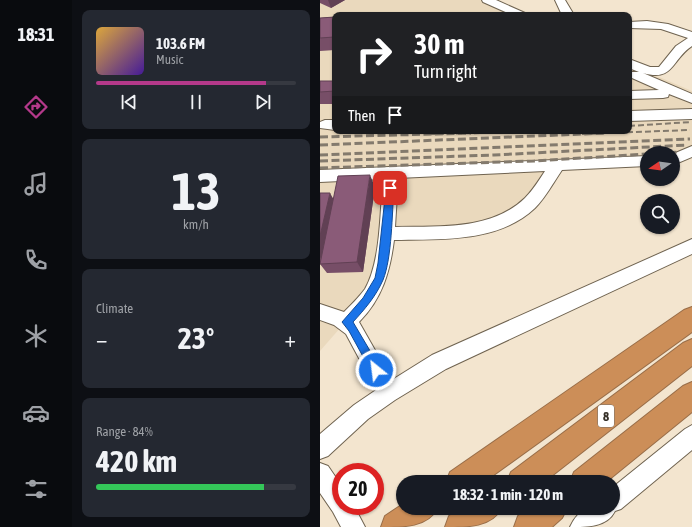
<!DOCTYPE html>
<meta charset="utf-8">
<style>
body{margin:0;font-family:"Asap Condensed",sans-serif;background:#242831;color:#f1f3f6;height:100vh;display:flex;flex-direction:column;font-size:15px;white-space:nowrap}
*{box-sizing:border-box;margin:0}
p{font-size:13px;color:#9ea1a6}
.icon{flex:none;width:22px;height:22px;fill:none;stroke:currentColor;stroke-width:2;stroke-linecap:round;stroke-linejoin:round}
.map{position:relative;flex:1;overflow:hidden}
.panel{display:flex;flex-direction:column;gap:10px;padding:10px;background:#0d0f14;width:248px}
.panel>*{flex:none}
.banner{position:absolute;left:12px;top:12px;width:300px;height:122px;border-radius:8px;box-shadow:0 1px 3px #0004;background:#202124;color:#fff;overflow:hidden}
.needle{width:26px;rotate:257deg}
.controls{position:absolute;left:320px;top:146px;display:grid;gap:8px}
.controls a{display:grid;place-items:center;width:40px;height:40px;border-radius:50%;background:#171b24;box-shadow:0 1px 3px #0004;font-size:20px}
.speed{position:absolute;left:12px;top:463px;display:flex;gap:8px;font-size:20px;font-weight:700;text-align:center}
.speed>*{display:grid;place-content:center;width:52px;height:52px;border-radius:50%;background:#171b24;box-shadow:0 1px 3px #0004;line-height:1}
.speed .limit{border:6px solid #d22;background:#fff;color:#111}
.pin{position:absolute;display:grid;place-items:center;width:34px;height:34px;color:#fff;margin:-17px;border-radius:8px;box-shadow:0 2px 6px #0006}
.me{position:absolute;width:44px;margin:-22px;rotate:331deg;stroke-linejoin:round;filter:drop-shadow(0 0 3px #0008)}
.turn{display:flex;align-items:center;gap:14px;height:84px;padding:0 16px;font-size:18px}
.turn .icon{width:52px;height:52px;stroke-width:2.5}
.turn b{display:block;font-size:28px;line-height:34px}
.then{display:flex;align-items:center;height:38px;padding:0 16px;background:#0003;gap:8px;font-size:15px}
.big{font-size:30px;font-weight:700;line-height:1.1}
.panel .tile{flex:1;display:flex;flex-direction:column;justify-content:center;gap:6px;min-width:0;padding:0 14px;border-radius:8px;background:#242831}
.panel .dial{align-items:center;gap:0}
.dial b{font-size:52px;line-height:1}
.song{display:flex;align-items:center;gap:12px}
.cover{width:48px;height:48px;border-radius:6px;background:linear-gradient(135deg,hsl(40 70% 55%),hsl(260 70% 35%))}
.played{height:4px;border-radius:2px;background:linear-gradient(90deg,#b4398a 85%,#363941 85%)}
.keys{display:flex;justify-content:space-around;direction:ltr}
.heat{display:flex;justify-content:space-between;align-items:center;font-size:22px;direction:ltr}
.charge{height:6px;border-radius:3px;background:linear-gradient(90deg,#34c759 84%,#363941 0)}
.trip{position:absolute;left:76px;top:475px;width:224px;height:40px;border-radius:20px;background:#171b24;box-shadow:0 1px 3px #0004;font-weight:700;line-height:40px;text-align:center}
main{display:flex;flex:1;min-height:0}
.tabs{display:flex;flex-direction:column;width:72px;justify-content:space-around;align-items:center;background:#090b0e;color:#9ea1a6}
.tabs .icon{width:28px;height:28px}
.tabs .selected{color:#b4398a}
.tabs b{font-size:18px;color:#f1f3f6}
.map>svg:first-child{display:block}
.built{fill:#ead9bd}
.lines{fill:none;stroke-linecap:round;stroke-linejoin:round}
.minor-casing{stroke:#6f6350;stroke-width:2}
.highway-casing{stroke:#986d48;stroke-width:2}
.minor{fill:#fff;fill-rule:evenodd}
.highway{fill:#cc8e58;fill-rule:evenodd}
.rail-far1{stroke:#837a6d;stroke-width:2;stroke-dasharray:6 3;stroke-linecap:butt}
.rail{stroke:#837a6d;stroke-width:3;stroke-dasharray:8 3.5;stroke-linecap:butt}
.wall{fill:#774e67}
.shaded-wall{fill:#614054}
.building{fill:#8a5b78;stroke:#614054}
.route{fill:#1a73e8;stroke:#114b97}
.labels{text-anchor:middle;stroke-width:4;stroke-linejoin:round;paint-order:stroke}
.shield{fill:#fff;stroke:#726f69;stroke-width:1}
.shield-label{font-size:13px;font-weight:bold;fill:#363129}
</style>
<main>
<nav class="tabs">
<b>18:31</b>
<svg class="icon selected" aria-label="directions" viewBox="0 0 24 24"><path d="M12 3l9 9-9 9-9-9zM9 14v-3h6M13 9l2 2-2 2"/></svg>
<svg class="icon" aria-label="music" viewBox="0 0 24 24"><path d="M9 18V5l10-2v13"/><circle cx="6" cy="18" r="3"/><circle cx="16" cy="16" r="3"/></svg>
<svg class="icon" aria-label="phone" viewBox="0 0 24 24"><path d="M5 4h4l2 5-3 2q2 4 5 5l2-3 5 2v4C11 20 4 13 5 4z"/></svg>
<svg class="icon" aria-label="climate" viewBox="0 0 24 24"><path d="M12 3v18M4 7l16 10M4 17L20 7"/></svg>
<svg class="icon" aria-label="car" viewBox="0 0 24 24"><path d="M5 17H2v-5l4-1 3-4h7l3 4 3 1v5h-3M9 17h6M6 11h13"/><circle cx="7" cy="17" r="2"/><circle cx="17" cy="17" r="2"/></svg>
<svg class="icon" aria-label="filters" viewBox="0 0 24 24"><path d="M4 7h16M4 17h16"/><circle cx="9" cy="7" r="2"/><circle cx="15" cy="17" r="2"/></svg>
</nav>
<section class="panel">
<div class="tile">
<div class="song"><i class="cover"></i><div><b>103.6 FM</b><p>Music</p></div></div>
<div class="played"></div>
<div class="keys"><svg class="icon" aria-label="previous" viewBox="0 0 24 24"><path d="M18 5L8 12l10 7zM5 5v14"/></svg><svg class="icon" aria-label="pause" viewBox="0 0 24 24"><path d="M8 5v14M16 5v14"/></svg><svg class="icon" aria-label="next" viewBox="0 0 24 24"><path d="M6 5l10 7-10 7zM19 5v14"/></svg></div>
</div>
<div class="tile dial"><b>13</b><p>km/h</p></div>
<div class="tile"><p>Climate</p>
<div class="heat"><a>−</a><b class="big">23°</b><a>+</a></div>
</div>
<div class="tile"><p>Range · 84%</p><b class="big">420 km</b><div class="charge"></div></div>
</section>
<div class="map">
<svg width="372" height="527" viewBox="0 0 372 527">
<rect width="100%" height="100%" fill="#f3e5cf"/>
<path class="built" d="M0,0H160L195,15H15V131H309V64L372,91V145L369,149L353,160V153H327V161L237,166L182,221L66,234L63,279L0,351Z"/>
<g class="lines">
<defs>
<path id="minor" d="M162,0H176L205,13L207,15H192L163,2Z
M235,0H245L254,15H242Z
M327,21L348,24L372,32V46C351,60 354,82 323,73L372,94V103L349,94L348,97L343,98L309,99V91L339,90L312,78L310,75L312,72H319L309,68V59L330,67H339L356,46L368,38L341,29L309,28V22Z
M372,109V119L309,121V111Z
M5,120H15V130L0,128V122Z
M372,146V157L353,165V154Z
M327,156V166L242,170C233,183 226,197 215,208C178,243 121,239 74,240C70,272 62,299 39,322L72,380L112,355L372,239V254L126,369L75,400L48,419L8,456L0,459V434L34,405L56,390L26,334L14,325L0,320V304L24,312C31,305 39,297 45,289C61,261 60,211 63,179L0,182V170ZM225,171C219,180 213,190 205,198C171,231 118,226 75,227L78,178Z
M372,425V450L301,509L295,511C287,527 268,527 250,527C260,505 273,508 293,508V487L365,429Z
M0,463L8,466L21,485V506H34L45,527H21L13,512L0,493Z"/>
<path id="highway" d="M372,307V332L164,482H126L130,472L364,310Z
M372,339V366L224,482H187L191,472L363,343Z
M372,382V412L286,482H250L254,472L363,386Z
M83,504V508H118C107,527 85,527 61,527L65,516Z
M142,508H182C171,527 149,527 125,527L129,516Z
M209,508H247L242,518L232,527H194L198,516Z"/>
</defs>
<use href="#minor" class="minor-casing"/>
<use href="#highway" class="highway-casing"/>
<use href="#minor" class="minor"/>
<use href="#highway" class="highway"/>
<path class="rail-far1" d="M309,126L371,122
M109,134L166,133
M262,134L370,130"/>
<path class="rail" d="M0,137L151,133
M0,145L287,133
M337,153L360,152
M0,155L370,139
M0,161L174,155L367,145
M0,168L214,161L327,154"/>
</g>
<path class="wall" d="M0,0H25L11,8L0,3Z
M15,17V50L0,51V18Z
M0,81H15V104H0Z
M55,187L43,272L7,273L0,264V193L13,198Z"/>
<path class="shaded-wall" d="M8,0H25L11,8Z
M50,175L55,187L43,272L37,262Z
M10,193L16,204L3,262L0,257V236Z"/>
<path class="building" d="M15,17V32L14,37L0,38V18Z
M0,81H15V91L0,92Z
M50,175L37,262L0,264L18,176Z
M0,193H10L0,236Z"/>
<path class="route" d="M70,185L74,188C72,213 72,258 63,280C56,296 45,309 33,322L59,366L61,370L59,373L56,375L52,373L29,331L22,322L43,298L55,278L58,263L66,188Z"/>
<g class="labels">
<rect class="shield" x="278" y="405" width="16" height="22" rx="3"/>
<g class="shield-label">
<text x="286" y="421">8</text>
</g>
</g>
</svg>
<div class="controls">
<a><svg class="needle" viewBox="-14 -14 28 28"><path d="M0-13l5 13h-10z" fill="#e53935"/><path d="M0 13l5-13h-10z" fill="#9ea1a6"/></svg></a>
<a><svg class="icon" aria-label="search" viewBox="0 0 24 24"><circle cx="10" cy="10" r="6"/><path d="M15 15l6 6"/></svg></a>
</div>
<div class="speed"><div class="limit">20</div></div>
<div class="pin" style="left:70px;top:188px;background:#d93025"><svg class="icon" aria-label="arrive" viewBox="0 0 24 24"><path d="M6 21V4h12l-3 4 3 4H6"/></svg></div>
<svg class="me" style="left:56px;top:370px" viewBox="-20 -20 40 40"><circle r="17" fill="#1a73e8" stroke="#fff" stroke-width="3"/><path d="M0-11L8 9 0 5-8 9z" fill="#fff"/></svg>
<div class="trip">18:32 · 1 min · 120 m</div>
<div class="banner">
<div class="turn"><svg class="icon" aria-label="right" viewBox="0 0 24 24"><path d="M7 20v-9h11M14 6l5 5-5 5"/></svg><div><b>30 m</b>Turn right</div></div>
<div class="then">Then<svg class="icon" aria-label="arrive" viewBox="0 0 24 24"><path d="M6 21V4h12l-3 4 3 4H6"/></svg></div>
</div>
</div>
</main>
